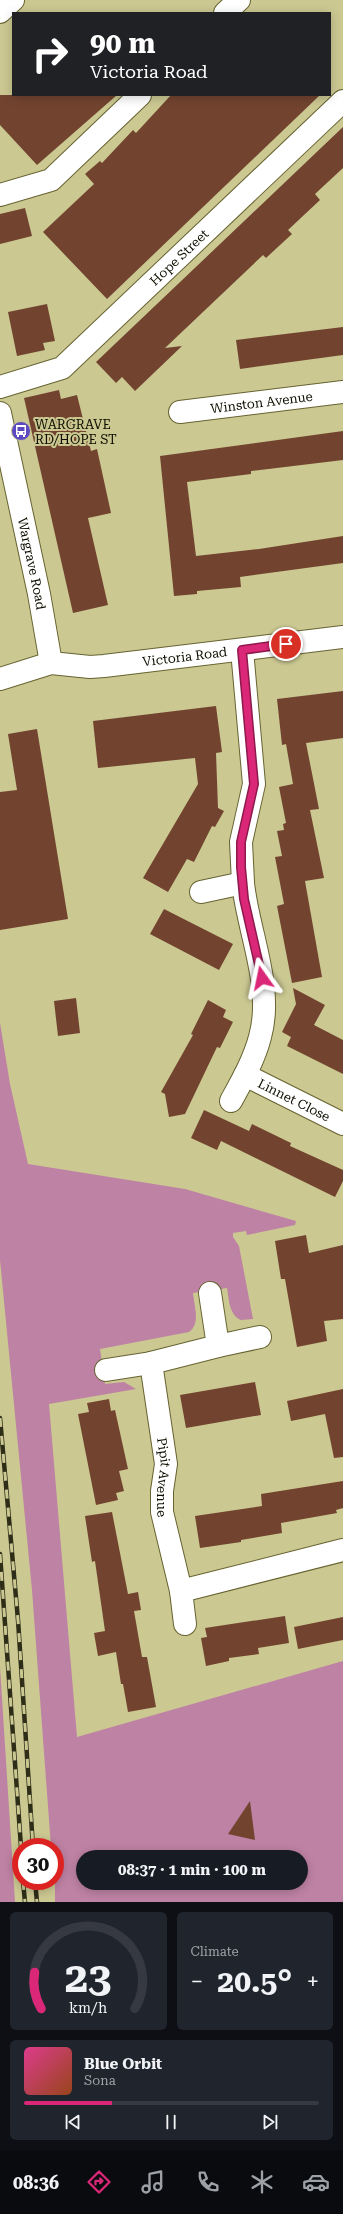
<!DOCTYPE html>
<meta charset="utf-8">
<style>
body{margin:0;font-family:"Roboto Serif",serif;background:#20242c;color:#f1f3f6;height:100vh;display:flex;flex-direction:column;font-size:15px;white-space:nowrap}
*{box-sizing:border-box;margin:0}
p{font-size:13px;color:#9ea1a6}
.icon{flex:none;width:22px;height:22px;fill:none;stroke:currentColor;stroke-width:2;stroke-linecap:round;stroke-linejoin:round}
.map{position:relative;height:1902px;overflow:hidden}
.sheet{display:flex;flex-direction:column;gap:10px;padding:10px;background:#0d0f14;flex:1}
.sheet>*{flex:none}
.guide{position:absolute;left:12px;top:12px;width:319px;height:84px;border-radius:0px;box-shadow:0 2px 10px #0003;background:#202124;color:#fff;overflow:hidden}
.speed{position:absolute;left:12px;top:1838px;display:flex;gap:8px;font-size:20px;font-weight:700;text-align:center}
.speed>*{display:grid;place-content:center;width:52px;height:52px;border-radius:50%;background:#171b24;box-shadow:0 2px 10px #0003;line-height:1}
.speed .limit{border:6px solid #d22;background:#fff;color:#111}
.pin{position:absolute;display:grid;place-items:center;width:34px;height:34px;color:#fff;margin:-17px;border:2px solid #fff;border-radius:50%;box-shadow:0 1px 4px #0007}
.me{position:absolute;width:44px;margin:-22px;rotate:348deg;stroke-linejoin:round;filter:drop-shadow(0 0 3px #0008)}
.turn{display:flex;align-items:center;gap:14px;height:84px;padding:0 12px;font-size:18px}
.turn .icon{width:52px;height:52px;stroke-width:2.5}
.turn b{display:block;font-size:28px;line-height:34px}
.big{font-size:30px;font-weight:700;line-height:1.1}
.sheet .card{flex:1;display:flex;flex-direction:column;justify-content:center;gap:6px;min-width:0;padding:0 14px;border-radius:6px;background:#20242c}
.sheet .dial{align-items:center;gap:0}
.dial svg{height:104px;overflow:visible;fill:none;stroke:#363941;stroke-width:7;stroke-linecap:round;text-anchor:middle}
.dial text{fill:#f1f3f6;stroke:none}
.song{display:flex;align-items:center;gap:12px}
.cover{width:48px;height:48px;border-radius:6px;background:linear-gradient(135deg,hsl(330 70% 55%),hsl(20 70% 35%))}
.played{height:4px;border-radius:2px;background:linear-gradient(90deg,#db2777 30%,#363941 30%)}
.keys{display:flex;justify-content:space-around;direction:ltr}
.heat{display:flex;justify-content:space-between;align-items:center;font-size:22px;direction:ltr}
.sheet .tiles{flex:1;display:grid;gap:10px;grid-template-columns:1fr 1fr}
.card:last-child{grid-column:span 2}
.trip{position:absolute;left:76px;top:1850px;width:232px;height:40px;border-radius:20px;background:#171b24;box-shadow:0 2px 10px #0003;font-weight:700;line-height:40px;text-align:center}
.tab-bar{display:flex;height:64px;justify-content:space-around;align-items:center;background:#090b0e;color:#9ea1a6}
.tab-bar .icon{width:28px;height:28px}
.tab-bar .on{color:#db2777}
.tab-bar b{font-size:18px;color:#f1f3f6}
.map>svg:first-child{display:block}
.green{fill:#be82a4;fill-rule:evenodd}
.building{fill:#72442f}
.lines{fill:none;stroke-linecap:round;stroke-linejoin:round}
.minor-casing{stroke:#676331;stroke-width:24}
.tertiary-casing{stroke:#676331;stroke-width:24}
.minor{stroke:#fff;stroke-width:22}
.tertiary{stroke:#fff;stroke-width:22}
.rail-casing{stroke:#2e2d18;stroke-width:4.5}
.rail{stroke:#cbc892;stroke-width:3;stroke-dasharray:9;stroke-linecap:butt}
.route-casing{stroke:#8e194d;stroke-width:10}
.route{stroke:#db2777;stroke-width:7}
.labels{text-anchor:middle;stroke-width:4;stroke-linejoin:round;paint-order:stroke}
.street-label{font-size:13px;fill:#0f0e00;stroke:#cbc892}
.poi-label{font-size:13px;fill:#0f0e00;stroke:#cbc892;text-anchor:start}
</style>
<div class="map">
<svg width="343" height="1902" viewBox="0 0 343 1902">
<rect width="100%" height="100%" fill="#cbc892"/>
<path class="green" d="M0,1023L10,1084L28,1164L185,1189L296,1221L295,1225L247,1235L246,1231L233,1233V1237L239,1246L253,1319L241,1320C229,1315 229,1299 227,1288L193,1293C194,1305 201,1324 189,1332L100,1349L105,1384L124,1382L136,1389L49,1404L77,1737L343,1661V1902H55V1847H51L32,1590L0,1260ZM83,1857H301V1883H83Z
M0,1667L15,1902H0Z"/>
<path class="building" d="M0,95H117L37,165L0,125Z
M171,95H320L107,299L43,232L94,184L85,174L100,161L102,163L133,130L136,133Z
M343,127V168L315,194L320,200L288,230L292,234L266,258L263,255L165,348L182,346L135,391L122,377L116,383L96,362Z
M25,208L32,236L0,244V214Z
M47,304L55,341L43,343L45,350L17,356L8,312Z
M343,327V355L240,369L236,340Z
M59,390L61,399L77,395L91,451L97,449L111,513L88,518L108,605L73,613L24,398Z
M343,431V460L251,471V474L187,482L196,556L259,549L343,536V563L240,577L241,587L197,591V594L174,596L160,456Z
M343,691V738L306,743L319,809L310,810L324,878L305,881L322,977L292,983L277,906L284,904L275,857L282,856L277,831L284,830L283,824L286,823L279,787L293,784L286,744L282,745L277,699Z
M216,706L222,752L216,753L218,808L224,811L215,827L212,826L194,862L187,859L168,892L143,878L198,784L195,758L98,768L93,721Z
M37,729L68,919L0,930V792L17,790L8,734Z
M164,909L233,944L219,970L150,934Z
M293,988L325,1005L314,1025L343,1040V1074L287,1046L291,1037L282,1032L296,1004Z
M76,998L80,1033L58,1036L54,1001Z
M208,1000L226,1010L223,1017L233,1022L220,1048L217,1047L185,1114L169,1117L165,1094L161,1092L193,1035L191,1034Z
M204,1110L249,1131L252,1124L291,1143L290,1146L343,1170V1181L335,1197L221,1141L217,1150L191,1138Z
M306,1235L309,1253L343,1245V1319L324,1321L327,1341L297,1347L285,1279H281L275,1241Z
M255,1382L261,1415L186,1428L180,1395Z
M343,1389V1457L334,1458L325,1414L291,1421L287,1401Z
M109,1399L111,1411L115,1410L128,1469L119,1471L124,1491L116,1493L118,1500L96,1505L78,1414L89,1412L87,1403Z
M343,1481V1508L336,1510L337,1513L281,1523L282,1533L241,1540V1542L200,1548L195,1516L262,1506L261,1494Z
M112,1512L128,1594L138,1592L141,1610L134,1611L142,1657H147L156,1707L128,1712L123,1684H121L116,1652L98,1656L94,1633L105,1631L95,1561L92,1562L85,1516Z
M285,1616L289,1643L258,1648L259,1654L229,1658V1661L206,1666L201,1638L207,1637L205,1628Z
M343,1617V1640L298,1649L294,1627Z
M250,1801L255,1840L228,1834Z"/>
<g class="lines">
<defs>
<g id="minor">
<path d="M0,12L13,0"/>
<path d="M225,13L239,0"/>
<path d="M0,195L51,180L140,95"/>
<path id="s1" d="M0,387L62,368L343,101"/>
<path id="s2" d="M180,412L343,392"/>
<path d="M201,892L243,883L241,842L254,784L242,650"/>
<path id="s3" d="M245,1075L343,1124"/>
<path d="M231,1101C242,1081 254,1060 260,1037C274,987 248,932 243,883"/>
<path id="s4" d="M210,1293L218,1346L151,1363L166,1464L162,1491V1512L181,1591L343,1550"/>
<path d="M218,1346L260,1337"/>
<path d="M106,1370L151,1363"/>
<path d="M181,1591L185,1624"/>
</g>
<g id="tertiary">
<path id="s5" d="M0,413L39,594L51,663"/>
<path id="s6" d="M0,679L51,663L90,667L104,666L343,637"/>
</g>
</defs>
<use href="#minor" class="minor-casing"/>
<use href="#tertiary" class="tertiary-casing"/>
<use href="#minor" class="minor"/>
<use href="#tertiary" class="tertiary"/>
<defs>
<path id="rail" d="M0,1418L18,1620L33,1847
M0,1554L21,1847
M23,1881L25,1902
M35,1881L37,1902"/>
</defs>
<use href="#rail" class="rail-casing"/>
<use href="#rail" class="rail"/>
</g>
<g class="lines">
<defs>
<path id="route" d="M262,978L244,899L241,867V842L254,784L242,650L286,644"/>
</defs>
<use href="#route" class="route-casing"/>
<use href="#route" class="route"/>
</g>
<defs>
<symbol id="bus-disc" viewBox="-11 -11 22 22"><circle r="9.5" fill="#5c49c1" stroke="#cbc892"/><path d="M-5-6H5V4H4V6H2V4H-2V6H-4V4H-5ZM-3.5-4V0h7V-4ZM-3.5 1.2v1.5H-2V1.2ZM2 1.2v1.5H3.5V1.2Z" fill="#fff"/></symbol>
</defs>
<g fill-rule="evenodd">
<use href="#bus-disc" x="10" y="420" width="22" height="22"/>
</g>
<g class="labels">
<g class="street-label">
<text dy="5" stroke="none"><textPath href="#s1" startOffset="226">Hope Street</textPath></text>
<text dy="5" stroke="none"><textPath href="#s2" startOffset="82">Winston Avenue</textPath></text>
<text dy="5" stroke="none"><textPath href="#s5" startOffset="154">Wargrave Road</textPath></text>
<text dy="5" stroke="none"><textPath href="#s6" startOffset="188">Victoria Road</textPath></text>
<text dy="5" stroke="none"><textPath href="#s3" startOffset="55">Linnet Close</textPath></text>
<text dy="5" stroke="none"><textPath href="#s4" startOffset="238">Pipit Avenue</textPath></text>
</g>
<g class="poi-label">
<text x="35" y="429">WARGRAVE<tspan x="35" dy="15">RD/HOPE ST</tspan></text>
</g>
</g>
</svg>
<div class="speed"><div class="limit">30</div></div>
<div class="pin" style="left:286px;top:644px;background:#d93025"><svg class="icon" aria-label="arrive" viewBox="0 0 24 24"><path d="M6 21V4h12l-3 4 3 4H6"/></svg></div>
<svg class="me" style="left:262px;top:978px" viewBox="-20 -20 40 40"><path d="M0-17L14 15 0 8-14 15z" fill="#db2777" stroke="#fff" stroke-width="4"/></svg>
<div class="trip">08:37 · 1 min · 100 m</div>
<div class="guide">
<div class="turn"><svg class="icon" aria-label="right" viewBox="0 0 24 24"><path d="M7 20v-9h11M14 6l5 5-5 5"/></svg><div><b>90 m</b>Victoria Road</div></div>
</div>
</div>
<section class="sheet">
<div class="tiles">
<div class="card dial"><svg viewBox="0 0 100 80">
<path d="M14 69A42 42 0 1 1 86 69"/>
<path d="M14 69A42 42 0 0 1 9 41" stroke="#db2777"/>
<text x="50" y="56" font-size="32" font-weight="700">23</text>
<text x="50" y="72" font-size="11">km/h</text>
</svg></div>
<div class="card"><p>Climate</p>
<div class="heat"><a>−</a><b class="big">20.5°</b><a>+</a></div>
</div>
<div class="card">
<div class="song"><i class="cover"></i><div><b>Blue Orbit</b><p>Sona</p></div></div>
<div class="played"></div>
<div class="keys"><svg class="icon" aria-label="previous" viewBox="0 0 24 24"><path d="M18 5L8 12l10 7zM5 5v14"/></svg><svg class="icon" aria-label="pause" viewBox="0 0 24 24"><path d="M8 5v14M16 5v14"/></svg><svg class="icon" aria-label="next" viewBox="0 0 24 24"><path d="M6 5l10 7-10 7zM19 5v14"/></svg></div>
</div>
</div>
</section>
<nav class="tab-bar">
<b>08:36</b>
<svg class="icon on" aria-label="directions" viewBox="0 0 24 24"><path d="M12 3l9 9-9 9-9-9zM9 14v-3h6M13 9l2 2-2 2"/></svg>
<svg class="icon" aria-label="music" viewBox="0 0 24 24"><path d="M9 18V5l10-2v13"/><circle cx="6" cy="18" r="3"/><circle cx="16" cy="16" r="3"/></svg>
<svg class="icon" aria-label="phone" viewBox="0 0 24 24"><path d="M5 4h4l2 5-3 2q2 4 5 5l2-3 5 2v4C11 20 4 13 5 4z"/></svg>
<svg class="icon" aria-label="climate" viewBox="0 0 24 24"><path d="M12 3v18M4 7l16 10M4 17L20 7"/></svg>
<svg class="icon" aria-label="car" viewBox="0 0 24 24"><path d="M5 17H2v-5l4-1 3-4h7l3 4 3 1v5h-3M9 17h6M6 11h13"/><circle cx="7" cy="17" r="2"/><circle cx="17" cy="17" r="2"/></svg>
</nav>
